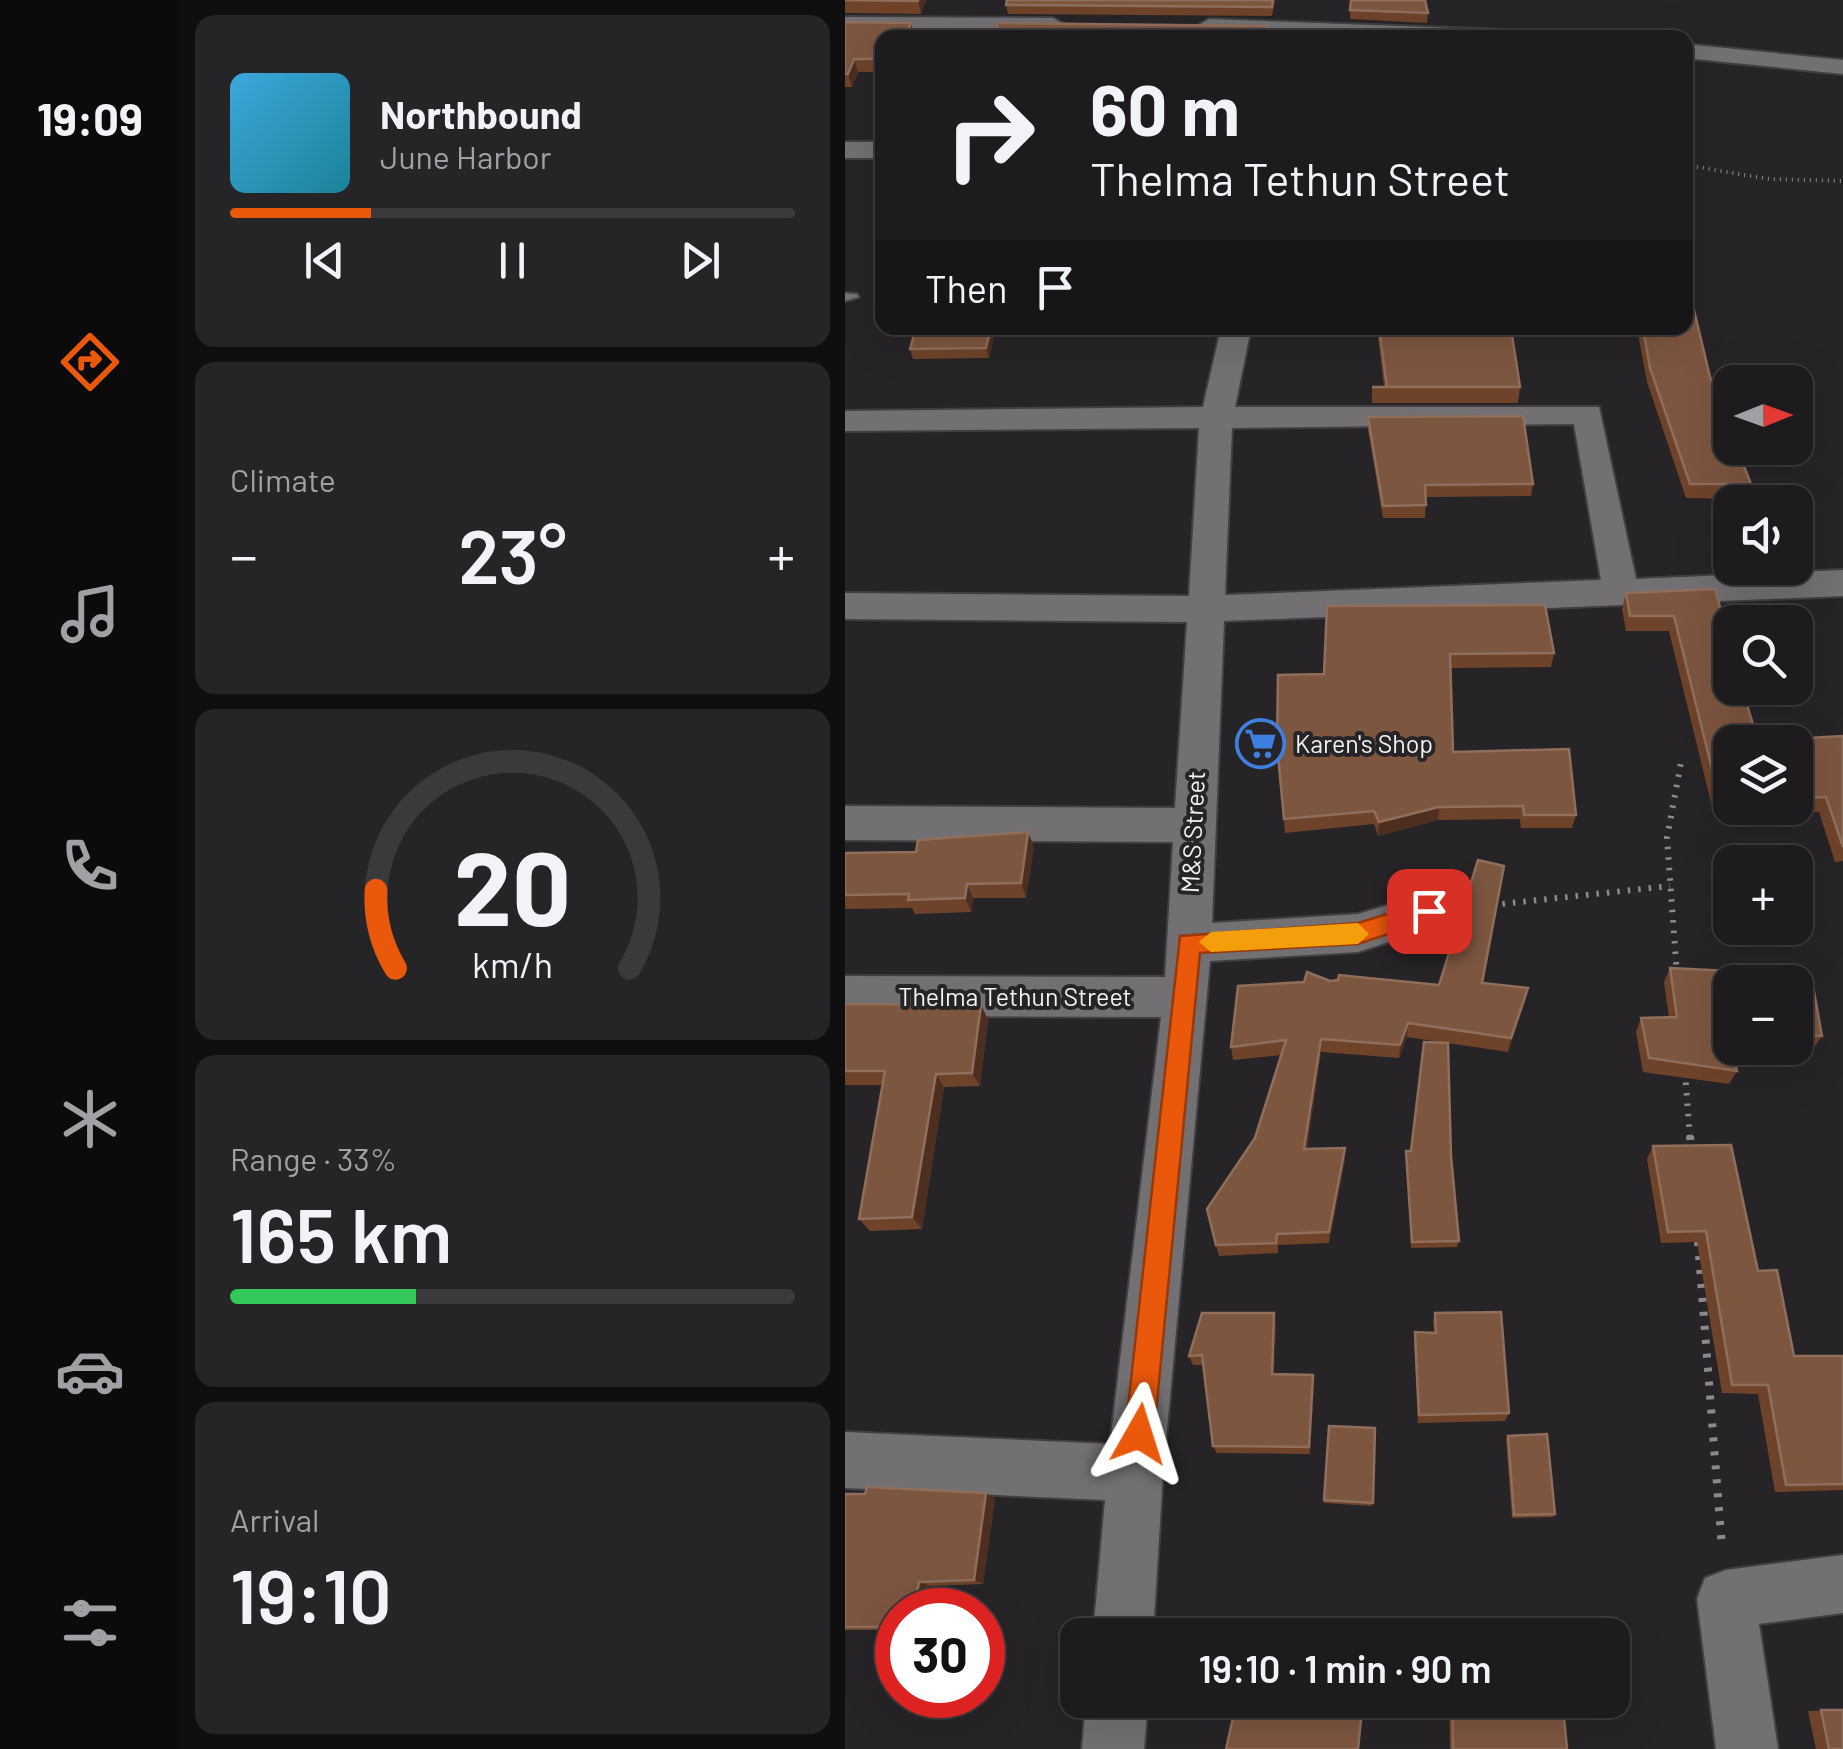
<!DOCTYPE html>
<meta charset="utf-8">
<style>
body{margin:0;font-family:Barlow,sans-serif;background:#252426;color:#f1f3f6;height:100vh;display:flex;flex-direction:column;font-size:38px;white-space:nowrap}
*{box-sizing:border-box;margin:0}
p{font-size:32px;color:#a0a1a4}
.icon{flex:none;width:55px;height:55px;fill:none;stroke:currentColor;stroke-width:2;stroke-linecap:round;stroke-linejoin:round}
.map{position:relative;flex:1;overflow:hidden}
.panel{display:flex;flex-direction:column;gap:15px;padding:15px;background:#100f10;width:665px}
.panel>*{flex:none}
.top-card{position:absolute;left:30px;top:30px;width:818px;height:305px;border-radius:20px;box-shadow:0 10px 40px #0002,0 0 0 2px #3b393b;background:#1d1b1d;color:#f1f3f6;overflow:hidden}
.needle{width:65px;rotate:89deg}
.fabs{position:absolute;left:868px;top:365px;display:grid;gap:20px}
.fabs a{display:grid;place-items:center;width:100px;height:100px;border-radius:20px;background:#1d1b1d;box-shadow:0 10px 40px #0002,0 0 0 2px #3b393b;font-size:50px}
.speed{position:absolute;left:30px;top:1588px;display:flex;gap:20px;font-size:50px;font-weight:700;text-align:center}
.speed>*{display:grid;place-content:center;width:130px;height:130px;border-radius:50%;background:#1d1b1d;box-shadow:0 10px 40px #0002,0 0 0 2px #3b393b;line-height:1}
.speed .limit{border:15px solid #d22;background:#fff;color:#111}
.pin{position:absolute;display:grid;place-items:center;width:85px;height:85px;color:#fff;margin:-42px;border-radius:20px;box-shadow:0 5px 15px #0006}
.me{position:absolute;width:110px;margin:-55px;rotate:6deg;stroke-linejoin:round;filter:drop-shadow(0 0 8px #0008)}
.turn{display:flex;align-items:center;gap:35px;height:210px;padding:0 50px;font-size:45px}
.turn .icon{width:130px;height:130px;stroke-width:2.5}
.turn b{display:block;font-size:70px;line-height:85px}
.then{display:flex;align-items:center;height:95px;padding:0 50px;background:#0003;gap:20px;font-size:38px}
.big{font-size:75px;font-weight:600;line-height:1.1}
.panel .card{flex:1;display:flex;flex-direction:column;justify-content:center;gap:15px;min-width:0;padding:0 35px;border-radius:20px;background:#252426}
.panel .dial{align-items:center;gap:0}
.dial svg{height:260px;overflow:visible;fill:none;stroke:#3b393b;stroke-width:7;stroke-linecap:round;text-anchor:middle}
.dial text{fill:#f1f3f6;stroke:none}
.song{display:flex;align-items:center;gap:30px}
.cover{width:120px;height:120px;border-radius:15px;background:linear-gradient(135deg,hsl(200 70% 55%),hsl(190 70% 35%))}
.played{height:10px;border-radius:5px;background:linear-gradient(90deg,#ea580c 25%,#3b393b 25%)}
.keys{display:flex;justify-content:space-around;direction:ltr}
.heat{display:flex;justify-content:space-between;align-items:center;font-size:55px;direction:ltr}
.charge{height:15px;border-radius:8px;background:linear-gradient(90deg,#34c759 33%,#3b393b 0)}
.trip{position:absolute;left:215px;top:1618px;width:570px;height:100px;border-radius:20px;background:#1d1b1d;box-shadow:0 10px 40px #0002,0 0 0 2px #3b393b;font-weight:600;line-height:100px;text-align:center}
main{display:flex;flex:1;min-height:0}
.dock{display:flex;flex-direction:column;width:180px;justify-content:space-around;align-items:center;background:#0c0b0c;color:#a0a1a4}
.dock .icon{width:70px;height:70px}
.dock .selected{color:#ea580c}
.dock b{font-size:45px;color:#f1f3f6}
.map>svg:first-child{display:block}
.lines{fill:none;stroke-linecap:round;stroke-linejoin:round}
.service-casing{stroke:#423f42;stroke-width:4}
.minor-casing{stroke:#423f42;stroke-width:4}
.path-far2{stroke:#8b898b;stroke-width:4;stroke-dasharray:1 5;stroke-linecap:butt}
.path-far1{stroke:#8b898b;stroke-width:6;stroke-dasharray:2.5 8;stroke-linecap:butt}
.path{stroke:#8b898b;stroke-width:8;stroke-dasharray:4 10;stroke-linecap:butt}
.service{fill:#737073;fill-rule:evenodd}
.minor{fill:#737073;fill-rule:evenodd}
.wall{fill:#6f432a;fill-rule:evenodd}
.shaded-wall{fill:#4c2f20}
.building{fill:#7d5640;stroke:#8f6e5c;stroke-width:2.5}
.route{fill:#ea580c;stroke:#983908;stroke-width:2.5}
.slow{fill:#f59e0b}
.labels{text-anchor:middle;stroke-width:8;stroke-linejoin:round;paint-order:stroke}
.poi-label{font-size:25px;fill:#f2f1f3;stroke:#272427;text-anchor:start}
.street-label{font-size:25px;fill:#f2f1f3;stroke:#272427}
</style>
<main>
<nav class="dock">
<b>19:09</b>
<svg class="icon selected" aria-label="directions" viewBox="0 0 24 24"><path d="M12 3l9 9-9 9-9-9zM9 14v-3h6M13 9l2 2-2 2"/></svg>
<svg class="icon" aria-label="music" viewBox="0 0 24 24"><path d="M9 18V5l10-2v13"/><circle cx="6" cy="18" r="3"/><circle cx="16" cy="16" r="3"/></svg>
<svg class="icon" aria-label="phone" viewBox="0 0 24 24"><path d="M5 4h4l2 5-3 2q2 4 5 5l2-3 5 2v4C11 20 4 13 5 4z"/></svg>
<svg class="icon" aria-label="climate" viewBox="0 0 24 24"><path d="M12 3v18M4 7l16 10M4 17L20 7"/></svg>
<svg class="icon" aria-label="car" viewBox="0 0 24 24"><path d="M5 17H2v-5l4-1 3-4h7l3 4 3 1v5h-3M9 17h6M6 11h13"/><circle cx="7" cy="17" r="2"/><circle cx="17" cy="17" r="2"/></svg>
<svg class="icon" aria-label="filters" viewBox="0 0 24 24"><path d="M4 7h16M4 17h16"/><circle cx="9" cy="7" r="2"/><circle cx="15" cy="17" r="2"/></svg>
</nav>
<section class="panel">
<div class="card">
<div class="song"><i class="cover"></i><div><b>Northbound</b><p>June Harbor</p></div></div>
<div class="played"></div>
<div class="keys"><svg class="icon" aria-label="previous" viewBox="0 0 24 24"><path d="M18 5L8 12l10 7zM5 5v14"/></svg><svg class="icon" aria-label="pause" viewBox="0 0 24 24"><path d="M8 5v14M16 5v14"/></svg><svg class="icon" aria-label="next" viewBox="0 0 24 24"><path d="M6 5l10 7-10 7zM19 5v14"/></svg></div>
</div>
<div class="card"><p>Climate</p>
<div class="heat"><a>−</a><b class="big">23°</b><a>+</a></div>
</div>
<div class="card dial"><svg viewBox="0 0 100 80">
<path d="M14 69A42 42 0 1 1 86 69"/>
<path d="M14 69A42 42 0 0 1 8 45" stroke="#ea580c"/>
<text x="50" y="56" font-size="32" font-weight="700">20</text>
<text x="50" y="72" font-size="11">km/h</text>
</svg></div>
<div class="card"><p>Range · 33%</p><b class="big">165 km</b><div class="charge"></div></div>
<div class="card"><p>Arrival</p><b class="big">19:10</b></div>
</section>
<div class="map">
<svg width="998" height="1749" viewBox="0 0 998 1749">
<rect width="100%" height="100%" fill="#272427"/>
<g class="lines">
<defs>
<path id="service" d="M0,293L12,294L14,297L0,301Z"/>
<path id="minor" d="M0,17L208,18L220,25L208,32L0,31Z
M364,19L688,31L700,38H484L356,31L352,26Z
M840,44L998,60V74L840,58Z
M0,142H38V158H0Z
M376,328H406L390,407H754L791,579L998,570V596L379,621L367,923L513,914L584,893L599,898L606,911L599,924L513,952L365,961L318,1473L308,1635H248L260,1500L0,1488V1432L265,1444L316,1017L0,1016V976L320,977L328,842L0,840V806L330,808L342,622L0,619V593L344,596L354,428L0,431V411L358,407ZM729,424L756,580L380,595L387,428Z
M998,1555V1613L914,1624L933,1749H871L852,1599L860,1578L881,1570Z
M241,1700H303L299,1749H237Z"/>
</defs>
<use href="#service" class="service-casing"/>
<use href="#minor" class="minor-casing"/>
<path class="path-far2" d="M840,165L924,179L998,181"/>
<path class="path-far1" d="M647,905L825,886
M832,975L822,838L837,757
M840,1072L845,1139"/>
<path class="path" d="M845,1136L846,1150
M853,1242L877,1548"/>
<use href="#service" class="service"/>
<use href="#minor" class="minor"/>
</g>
<path class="wall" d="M0,0H81L76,14L0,13Z
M162,0H430L427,16L163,14L161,5Z
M505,10L583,13L582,23L505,19Z
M0,22L66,23L69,35L38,38V72H13L7,87H0Z
M57,328H151L144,358L68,359L65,349L70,331H58Z
M532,328H666L675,387L673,403H527V387H539Z
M792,328H840L865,377L906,484L902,499L841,498L802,382Z
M523,417L688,484L686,496L581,497L580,518H538L523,430Z
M870,589L913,741L998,736V861L990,862L974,812L869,815L824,631H781L777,609L781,593ZM885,742H950V808H885Z
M482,606L709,653L706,667L606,668L608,752L731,815L727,828H676L675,819L593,820L533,836L529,824L440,833L432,745L479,674Z
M189,847L181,898H128L126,912L70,914L67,908L0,909V853Z
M825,968L966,975L977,1036L968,1049L928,1048H950V982H885V1048H886L892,1071L884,1084L798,1072L791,1032L796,1018L824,1017L819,982Z
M485,981L594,985L637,983L683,988L663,1052L562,1037L554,1058L476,1052L462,1149L500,1160L484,1243L433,1245V1253L374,1256L371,1245L410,1138L436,1055L388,1060L386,1047Z
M0,1004L136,1005L143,1020L135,1086L99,1087L77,1229L25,1231L14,1219L38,1085H0Z
M808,1146L913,1271L949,1356H998V1490L930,1492L913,1394L877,1393L852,1242L816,1243L802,1159Z
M561,1151L606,1156L614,1241L612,1247L566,1248Z
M590,1313L664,1413L660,1421L573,1423L569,1342L570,1332L589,1333L588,1322Z
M431,1323L429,1374L469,1384L465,1454L372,1453L368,1446L358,1365H348L344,1356Z
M484,1426L530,1428L527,1506L479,1503Z
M663,1436L710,1514L708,1517L667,1518L661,1439Z
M0,1494L150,1499L138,1584L85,1586L52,1610V1630H0Z
M604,1700H701V1706L722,1749H605Z
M998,1710V1749H971L963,1711Z"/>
<path class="shaded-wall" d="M73,0H81L76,14L73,1Z
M66,23L68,38H60Z
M586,31V38H551V35Z
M9,59L13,72L7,87L3,74Z
M146,328H151L144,358L141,348Z
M594,807L593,820L533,836L534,822Z
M183,832L189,847L181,898L176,883Z
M122,884L128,898L126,912L120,898Z
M683,988L680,1002L663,1052L666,1038Z
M136,1005L143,1020L135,1086L127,1073Z
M563,1023L562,1037L554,1058L555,1045Z
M476,1039V1052L460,1161L459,1149Z
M91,1074L99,1087L77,1229L67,1217Z
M500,1148V1160L484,1243V1232Z
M429,1313L431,1323L429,1383L427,1374Z
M468,1375L469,1384L465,1454L464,1447Z
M141,1493L150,1499L138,1584L129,1580Z
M74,1582L85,1586L81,1610H69Z"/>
<path class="building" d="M0,0H73V1Z
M162,0H428L427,7L161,5Z
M506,0H580L583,13L505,10Z
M0,22L66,23L60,38H38V59H9L3,74H0Z
M153,23L422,26L420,38H111L113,31H151Z
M501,30L586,31L551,35V38H500Z
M840,310H849L865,377L885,429V448H892L906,484H845L805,368L798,328H840Z
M71,328H146L141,348L65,349Z
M534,328H666L675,387H527H542Z
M678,416L688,484L580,485L581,505L538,506L523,417Z
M870,589L885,643V688H897L913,741L998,736V847L981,797L950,798V742H885V800L875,801L829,616H785L781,593Z
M700,605L709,653L605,654L608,752L724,749L731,815H679L678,806L594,807L534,822L529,811L439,819L432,745L433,675L479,674L482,606Z
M183,832L176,883L122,884L120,898L63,900L64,894L0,895V853L71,852L73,840Z
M633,860L659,866L637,983L683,988L666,1038L563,1023L555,1045L476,1039L459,1149L500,1148L484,1232L432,1234L431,1243L371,1245L362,1209L410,1138L441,1040L386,1047L393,986L459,982L462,972L485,981L493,980L494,975L594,985Z
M825,968L966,975L977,1036L950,1034V982H885V1032L883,1031L885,1048H886L892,1071L804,1058L796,1018L832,1017Z
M0,1004L136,1005L127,1073L91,1074L67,1217L14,1219L40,1071H0Z
M579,1042L603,1043L606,1156L614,1241L567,1242L561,1151H566Z
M886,1145L913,1271L932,1270L949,1356H998V1484L941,1485L923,1385H887L861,1231L823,1232L808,1146Z
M656,1312L664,1413L574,1415L570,1332L591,1333L590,1313Z
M357,1313H429L427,1374L468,1375L464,1447L368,1446L357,1355L344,1356Z
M484,1426L530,1428L528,1503L479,1500Z
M702,1434L710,1514L669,1515L663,1436Z
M22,1487L141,1493L129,1580L74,1582L69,1610H52V1627H0V1494H20Z
M392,1700H518L513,1749H381Z
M607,1700H701V1706H718L722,1749H608Z
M976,1710H998V1749H984Z"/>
<path class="route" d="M584,901L596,911L592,918L513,944L355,953L309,1434L305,1444L294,1448L284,1444L280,1434L335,936L513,923Z"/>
<path class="slow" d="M513,923L524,934L513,944L366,952L354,942L366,932Z"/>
<defs>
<symbol id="supermarket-ring" viewBox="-11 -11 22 22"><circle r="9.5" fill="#272427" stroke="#3f7fe0" stroke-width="1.5"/><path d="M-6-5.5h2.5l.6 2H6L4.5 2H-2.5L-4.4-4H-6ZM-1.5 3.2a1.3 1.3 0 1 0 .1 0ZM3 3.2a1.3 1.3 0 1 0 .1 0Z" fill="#3f7fe0"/></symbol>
</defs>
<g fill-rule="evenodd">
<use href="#supermarket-ring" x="388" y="716" width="55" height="55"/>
</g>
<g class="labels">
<g class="poi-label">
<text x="450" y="753">Karen's Shop</text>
</g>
<g class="street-label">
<text transform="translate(348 832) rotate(-87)" y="9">M&amp;S Street</text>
<text x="170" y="1006">Thelma Tethun Street</text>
</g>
</g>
</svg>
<div class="fabs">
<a><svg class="needle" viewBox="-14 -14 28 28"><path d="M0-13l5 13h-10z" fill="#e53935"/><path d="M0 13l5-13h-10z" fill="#a0a1a4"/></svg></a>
<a><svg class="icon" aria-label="sound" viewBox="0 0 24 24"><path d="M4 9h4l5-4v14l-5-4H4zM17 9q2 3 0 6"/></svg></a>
<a><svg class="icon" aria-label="search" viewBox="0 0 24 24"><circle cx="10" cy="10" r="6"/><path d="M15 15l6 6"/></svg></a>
<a><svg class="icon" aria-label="layers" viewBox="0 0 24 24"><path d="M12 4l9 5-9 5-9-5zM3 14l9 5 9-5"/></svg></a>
<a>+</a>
<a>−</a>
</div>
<div class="speed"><div class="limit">30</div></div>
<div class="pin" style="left:584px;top:911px;background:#d93025"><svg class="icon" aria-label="arrive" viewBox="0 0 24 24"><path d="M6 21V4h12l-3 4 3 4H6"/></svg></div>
<svg class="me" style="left:294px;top:1434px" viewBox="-20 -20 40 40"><path d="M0-17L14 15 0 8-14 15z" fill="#ea580c" stroke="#fff" stroke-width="4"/></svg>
<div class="trip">19:10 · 1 min · 90 m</div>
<div class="top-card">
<div class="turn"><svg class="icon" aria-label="right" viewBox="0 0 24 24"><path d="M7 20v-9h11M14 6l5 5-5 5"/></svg><div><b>60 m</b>Thelma Tethun Street</div></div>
<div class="then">Then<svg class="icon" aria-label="arrive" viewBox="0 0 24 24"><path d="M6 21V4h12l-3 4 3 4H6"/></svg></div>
</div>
</div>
</main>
